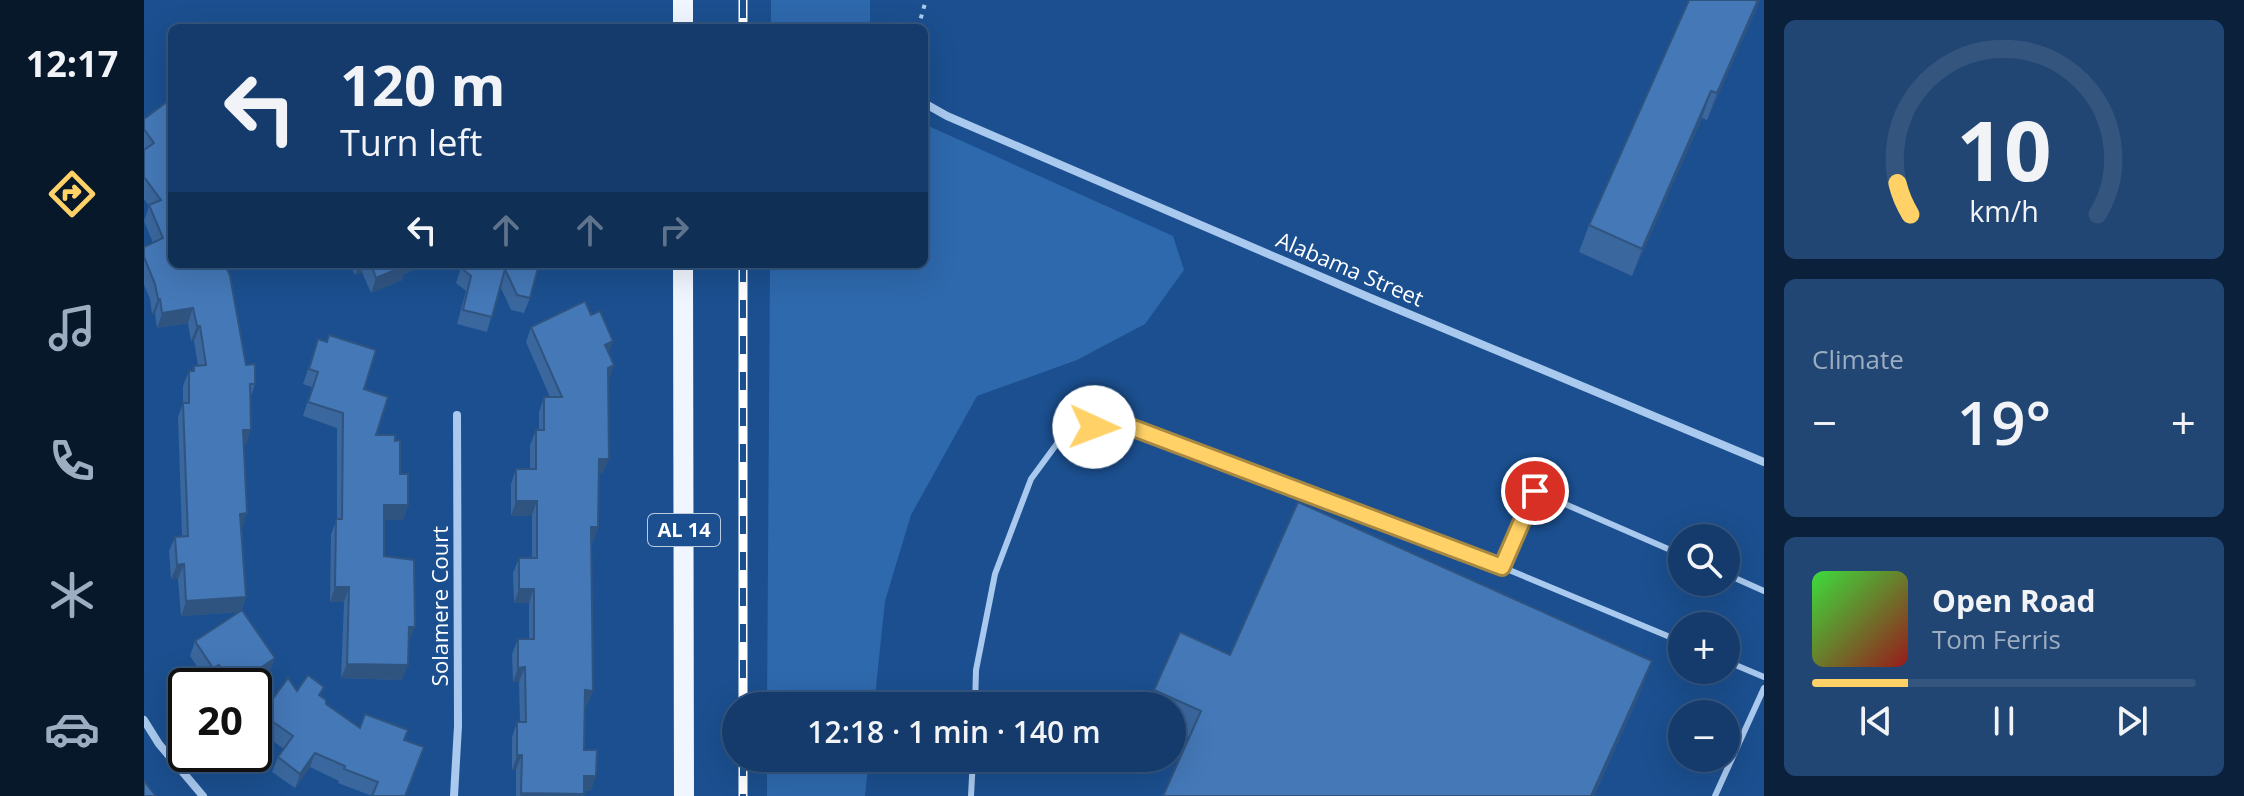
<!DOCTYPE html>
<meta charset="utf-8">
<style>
body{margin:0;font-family:"Open Sans",sans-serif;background:#214673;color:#f1f3f6;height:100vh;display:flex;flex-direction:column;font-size:30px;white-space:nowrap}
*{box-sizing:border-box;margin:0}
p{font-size:26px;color:#9dadc1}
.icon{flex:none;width:44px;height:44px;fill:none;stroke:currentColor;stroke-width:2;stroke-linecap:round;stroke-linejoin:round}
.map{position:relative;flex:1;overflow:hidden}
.sheet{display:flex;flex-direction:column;gap:20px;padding:20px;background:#0b203b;width:480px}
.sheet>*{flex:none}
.hud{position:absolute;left:24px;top:24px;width:760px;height:244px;border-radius:12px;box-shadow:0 8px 32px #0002,0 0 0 2px #33557e;background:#143b6b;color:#f1f3f6;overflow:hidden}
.tools{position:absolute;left:1524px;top:524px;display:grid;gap:16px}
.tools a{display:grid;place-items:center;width:72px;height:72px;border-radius:50%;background:#143b6b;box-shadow:0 8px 32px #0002,0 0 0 2px #33557e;font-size:40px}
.speed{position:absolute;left:24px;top:668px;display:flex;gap:16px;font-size:40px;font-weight:700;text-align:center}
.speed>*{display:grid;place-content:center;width:104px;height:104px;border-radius:50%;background:#143b6b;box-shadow:0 8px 32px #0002,0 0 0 2px #33557e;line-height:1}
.speed .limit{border:4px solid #111;border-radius:12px;background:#fff;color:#111}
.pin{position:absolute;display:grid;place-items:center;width:68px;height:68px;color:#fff;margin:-34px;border:4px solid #fff;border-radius:50%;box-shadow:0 2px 8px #0007}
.me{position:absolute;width:88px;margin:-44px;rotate:92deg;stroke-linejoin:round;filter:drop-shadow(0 0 6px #0008)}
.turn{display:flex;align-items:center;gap:28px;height:168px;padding:0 40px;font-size:36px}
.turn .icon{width:104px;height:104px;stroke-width:2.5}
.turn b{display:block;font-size:56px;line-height:68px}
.lanes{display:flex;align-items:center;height:76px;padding:0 40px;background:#0003;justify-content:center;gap:40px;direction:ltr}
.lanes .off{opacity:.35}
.big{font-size:60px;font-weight:600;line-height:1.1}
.sheet .card{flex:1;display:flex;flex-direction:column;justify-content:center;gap:12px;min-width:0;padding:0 28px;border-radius:12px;background:#214673}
.sheet .dial{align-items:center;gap:0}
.dial svg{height:208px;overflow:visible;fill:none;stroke:#33557e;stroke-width:7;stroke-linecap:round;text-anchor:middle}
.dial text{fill:#f1f3f6;stroke:none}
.song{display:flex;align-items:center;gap:24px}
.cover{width:96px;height:96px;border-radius:12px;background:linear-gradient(135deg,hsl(120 70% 55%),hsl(0 70% 35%))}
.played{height:8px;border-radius:4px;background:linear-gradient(90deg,#ffd166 25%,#33557e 25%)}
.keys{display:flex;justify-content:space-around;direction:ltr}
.heat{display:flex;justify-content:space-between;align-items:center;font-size:44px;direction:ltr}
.trip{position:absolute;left:578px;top:692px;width:464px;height:80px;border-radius:40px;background:#143b6b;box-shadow:0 8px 32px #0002,0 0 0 2px #33557e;font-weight:600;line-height:80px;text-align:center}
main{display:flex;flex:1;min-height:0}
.dock{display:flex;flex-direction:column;width:144px;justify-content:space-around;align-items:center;background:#08182b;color:#9dadc1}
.dock .icon{width:56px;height:56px}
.dock .on{color:#ffd166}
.dock b{font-size:36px;color:#f1f3f6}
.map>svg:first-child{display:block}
.green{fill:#2e69ad}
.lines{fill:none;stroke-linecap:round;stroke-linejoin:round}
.path{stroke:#a9c9ee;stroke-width:4;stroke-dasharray:4 6;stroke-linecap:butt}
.service{stroke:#a9c9ee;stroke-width:6}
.minor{stroke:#a9c9ee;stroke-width:8}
.primary{stroke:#f0f6ff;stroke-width:20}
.rail-casing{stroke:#fff;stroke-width:9}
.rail{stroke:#1b4f8f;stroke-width:6;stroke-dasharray:18;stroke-linecap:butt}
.wall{fill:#3a679d}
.shaded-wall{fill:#305480}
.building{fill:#4478b7;stroke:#305480;stroke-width:2}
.route-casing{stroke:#a68842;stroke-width:20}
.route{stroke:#ffd166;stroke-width:14}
.labels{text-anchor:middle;stroke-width:8;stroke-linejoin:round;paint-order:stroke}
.shield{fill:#1b4f8f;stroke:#bbcadd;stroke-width:2}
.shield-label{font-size:20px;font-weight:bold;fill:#fff}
.street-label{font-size:22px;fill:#fff;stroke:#1b4f8f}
</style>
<main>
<nav class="dock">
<b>12:17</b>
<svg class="icon on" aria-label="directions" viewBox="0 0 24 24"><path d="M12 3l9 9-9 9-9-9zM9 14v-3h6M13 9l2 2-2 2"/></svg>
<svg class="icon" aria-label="music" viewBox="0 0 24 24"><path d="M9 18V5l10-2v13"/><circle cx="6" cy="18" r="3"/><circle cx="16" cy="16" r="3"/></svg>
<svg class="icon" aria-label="phone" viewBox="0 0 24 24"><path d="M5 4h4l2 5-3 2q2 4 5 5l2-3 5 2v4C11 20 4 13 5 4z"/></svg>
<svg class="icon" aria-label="climate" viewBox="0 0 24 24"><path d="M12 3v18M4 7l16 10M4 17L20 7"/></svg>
<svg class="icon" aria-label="car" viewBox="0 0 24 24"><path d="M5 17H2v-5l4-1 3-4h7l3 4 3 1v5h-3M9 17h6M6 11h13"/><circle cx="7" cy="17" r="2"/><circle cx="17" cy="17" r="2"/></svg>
</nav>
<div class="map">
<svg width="1620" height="796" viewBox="0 0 1620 796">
<rect width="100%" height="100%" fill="#1b4f8f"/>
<path class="green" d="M627,0H726V28H627Z
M780,124L1029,236L1040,270L1001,324L933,360L833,396L767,515L741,601L730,706H623L626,264H780Z
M623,758H725L721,796H623Z"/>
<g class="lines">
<path class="path" d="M774,28L782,0"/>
<path class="service" d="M1538,555L1391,491L1358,567L1538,642
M1582,574L1620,591
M1582,661L1620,677
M831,706L832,670L851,574L887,479L923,430L976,423L1358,567
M827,796L829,758
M1571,796L1620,688"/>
<path class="minor" d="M780,103L803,116L1229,299L1620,462
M0,720L15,744L59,796
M310,796L314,726L313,415"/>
<path class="primary" d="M539,0V28
M539,264L540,796"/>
<defs>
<path id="rail" d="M599,0V28
M599,264V706
M599,758V796"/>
</defs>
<use href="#rail" class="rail-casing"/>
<use href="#rail" class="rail"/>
</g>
<path class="wall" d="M1545,0H1616L1563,120L1558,118L1488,276L1435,252L1445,225Z
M28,98V264L102,365L111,384L107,396L102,445H100L98,528L102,597L97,611L131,658L125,673L106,686H74L69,680L64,683L46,656L51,641L95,612L37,616L34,579H27L25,551L31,537L38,536L34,417L39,403V386L45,371H48L50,366H54L50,341H47L44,323L13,328L11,314H8L6,299L0,285V247L9,243L0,221L5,206L0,199V119Z
M206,264H284L260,274L258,280L227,293L218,272L211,275Z
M395,264L386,298L380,313L367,310L356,286L343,332L313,324L322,291L312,283L317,268Z
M387,327L465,354L459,473H454V527L449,542H447L443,706L441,705L440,750L447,791H440L439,796H372V770H368V737L373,722H376L375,682H369L368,654L374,639H385V603H370L369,573L375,558H388V515L367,516V484L372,469H386V445L392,430H395V412L400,397H406L382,342Z
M174,339L220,389L232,435L256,474L264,505L259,520H240V556L265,642L264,641L258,680L197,678L200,602H186L187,534L193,519V428L159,416L168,387L159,384Z
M1086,655L1498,688L1450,796H1019L1045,737L1028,730V706H1004L1010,690Z
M153,691L177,697L182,704L216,728L261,740L262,796H228L194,783L195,781L166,767L151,788L128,772L134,757L140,749L112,729L118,714Z"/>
<path class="shaded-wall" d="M1614,0H1616L1563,120L1573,93Z
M1567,91L1558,118L1488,276L1498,249Z
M215,264H221L218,272L211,275Z
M260,264H284L260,274L258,280L227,293L232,278Z
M14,299H16L11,314H8Z
M49,308L44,323L13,328L18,313Z
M53,326H56L50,341H47Z
M469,341L464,356L461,345Z
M470,365L465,380L464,368Z
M99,430H107L102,445H93Z
M455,459H465L459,473H449Z
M372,501H393L388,515L367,516Z
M240,505H264L259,520H235Z
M103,513L98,528L96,514Z
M447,527H454L449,542H442Z
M40,564L34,579H27L33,565Z
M191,587H205L200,602H186Z
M375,589H390L385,603H370Z
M102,597L96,612L37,616L42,601Z
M265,627H271L265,642L259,641Z
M131,658L125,673L106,686H89Z
M1508,661L1498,688L1450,796H1447Z
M203,664L264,665L258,680L197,678Z
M75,665L69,680L64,683L69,668Z
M381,667L375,682H369L374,668Z
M441,690L449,691L443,706L436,705Z
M171,753L166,767L151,788L156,774Z
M373,755H378L372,770H368Z
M440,776H452L447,791H435Z
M377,793L440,794L439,796H376Z"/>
<path class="building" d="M1545,0H1614L1573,93L1567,91L1498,249L1445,225Z
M28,98V264H81L86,276L102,365L111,364V384H106L107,430H99L103,513L96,514L102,597L42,601L40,564L33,565L31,537L44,536L39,403H45V371H50V366L62,365L56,326H53L49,308L18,313L16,299H14L11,284L0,257V247L19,238L5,205L17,200L0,177V150L10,143L0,129V119Z
M227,264H263V265L232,278Z
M330,264H395L386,298L373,295L361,269L348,317L319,310L327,276L317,268Z
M441,301L447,315L456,311L469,341L461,345L470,365L464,368L465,459H455L454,527H447L449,691L441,690L440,750H453L452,776H440V794L377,793L378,755H373V722H382L381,667L374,668V639H390V589H375V558H393V501H372V469H392V430H400V397H418L387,327Z
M185,335L232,350L220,389L244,397L232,435H251V441L256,440V474H264V505H240V556L270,560L271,627H265L264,665L203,664L205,587H191L192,519H198L199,413L164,402L174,372L165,369L174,339L183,342Z
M1154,502L1508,661L1447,796H1019L1057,711L1010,690L1036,632L1086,655Z
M98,610L131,658L90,686L75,665L69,668L51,641Z
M164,675L180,687L175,695L182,700V704L216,728L221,714L264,730L260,740L280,747L261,796H228L234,782L200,769L201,766L171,753L156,774L134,757L149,736L118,714L144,678L153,691Z
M0,781L12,796H0Z"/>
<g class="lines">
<defs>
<path id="route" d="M950,427L976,423L1358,567L1391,491"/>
</defs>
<use href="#route" class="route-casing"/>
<use href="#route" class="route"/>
</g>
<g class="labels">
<rect class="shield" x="504" y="514" width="72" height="32" rx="6"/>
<g class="shield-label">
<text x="540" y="537">AL 14</text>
</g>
<g class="street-label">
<text transform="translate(1206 269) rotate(23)" y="8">Alabama Street</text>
<text transform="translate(296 606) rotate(-90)" y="8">Solamere Court</text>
</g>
</g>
</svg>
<div class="tools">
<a><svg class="icon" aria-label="search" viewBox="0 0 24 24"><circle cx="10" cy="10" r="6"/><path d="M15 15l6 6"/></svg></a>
<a>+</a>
<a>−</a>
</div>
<div class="speed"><div class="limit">20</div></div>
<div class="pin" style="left:1391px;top:491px;background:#d93025"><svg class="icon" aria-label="arrive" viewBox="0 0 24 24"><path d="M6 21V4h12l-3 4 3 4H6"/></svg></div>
<svg class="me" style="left:950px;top:427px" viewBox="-20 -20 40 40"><circle r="19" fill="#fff"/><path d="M0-13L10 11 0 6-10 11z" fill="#ffd166"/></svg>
<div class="trip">12:18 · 1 min · 140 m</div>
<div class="hud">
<div class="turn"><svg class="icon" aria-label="left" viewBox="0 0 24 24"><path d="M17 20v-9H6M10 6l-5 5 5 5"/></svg><div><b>120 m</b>Turn left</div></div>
<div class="lanes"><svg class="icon" aria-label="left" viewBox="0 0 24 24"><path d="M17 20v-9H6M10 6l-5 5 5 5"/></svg><svg class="icon off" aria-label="ahead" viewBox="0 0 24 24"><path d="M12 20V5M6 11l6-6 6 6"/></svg><svg class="icon off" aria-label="ahead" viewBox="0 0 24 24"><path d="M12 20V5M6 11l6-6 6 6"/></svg><svg class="icon off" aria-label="right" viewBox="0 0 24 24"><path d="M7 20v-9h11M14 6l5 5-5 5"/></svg></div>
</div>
</div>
<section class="sheet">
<div class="card dial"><svg viewBox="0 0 100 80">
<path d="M14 69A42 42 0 1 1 86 69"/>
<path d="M14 69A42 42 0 0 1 9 57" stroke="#ffd166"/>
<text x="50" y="56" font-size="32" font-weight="700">10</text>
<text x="50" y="72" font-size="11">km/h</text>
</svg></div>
<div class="card"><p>Climate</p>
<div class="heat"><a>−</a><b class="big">19°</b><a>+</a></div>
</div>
<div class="card">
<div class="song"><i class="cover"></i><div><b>Open Road</b><p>Tom Ferris</p></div></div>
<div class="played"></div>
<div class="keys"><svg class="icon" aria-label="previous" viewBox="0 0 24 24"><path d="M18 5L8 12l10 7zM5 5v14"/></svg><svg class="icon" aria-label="pause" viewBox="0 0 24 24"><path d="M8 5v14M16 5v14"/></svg><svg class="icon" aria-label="next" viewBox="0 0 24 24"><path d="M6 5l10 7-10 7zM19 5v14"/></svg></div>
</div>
</section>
</main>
